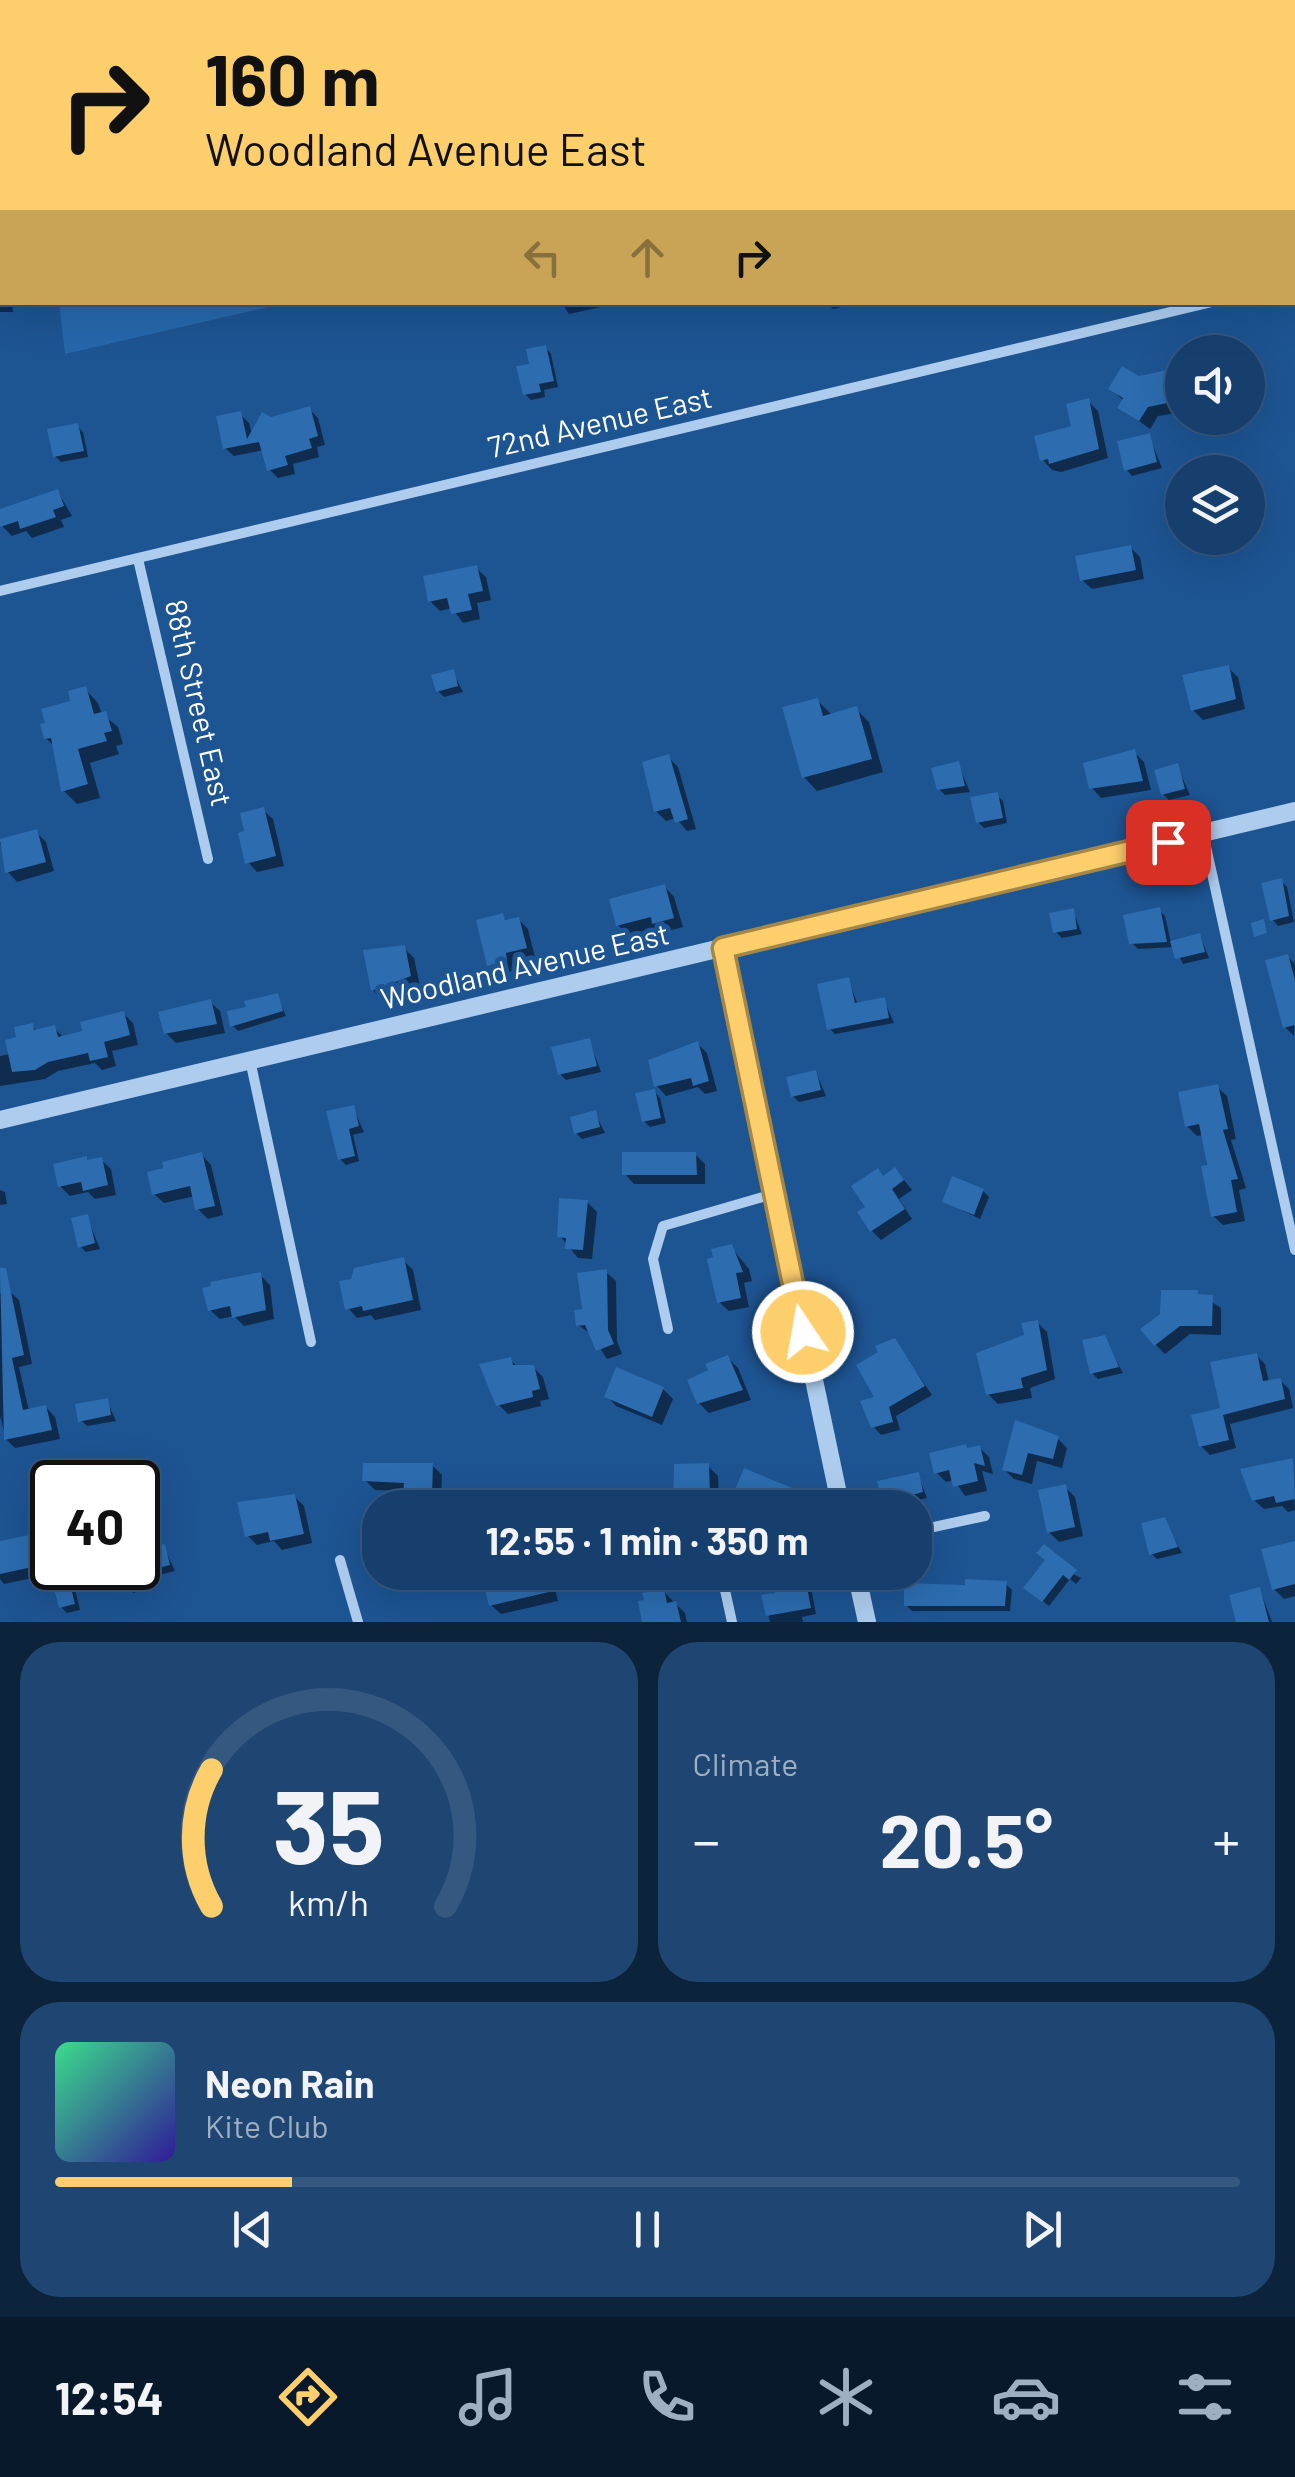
<!DOCTYPE html>
<meta charset="utf-8">
<style>
body{margin:0;font-family:Barlow,sans-serif;background:#1f4673;color:#f1f3f6;height:100vh;display:flex;flex-direction:column;font-size:38px;white-space:nowrap}
*{box-sizing:border-box;margin:0}
p{font-size:32px;color:#9eafc2}
.icon{flex:none;width:55px;height:55px;fill:none;stroke:currentColor;stroke-width:2;stroke-linecap:round;stroke-linejoin:round}
.map{position:relative;height:1622px;overflow:hidden}
.panel{display:flex;flex-direction:column;gap:20px;padding:20px;background:#0c233c;flex:1}
.panel>*{flex:none}
.guide{position:absolute;left:0px;top:0px;width:1295px;height:305px;box-shadow:0 10px 40px #0002,0 0 0 2px #355881;background:#fdce6c;color:#111;overflow:hidden}
.buttons{position:absolute;left:1165px;top:335px;display:grid;gap:20px}
.buttons a{display:grid;place-items:center;width:100px;height:100px;border-radius:50%;background:#163f6e;box-shadow:0 10px 40px #0002,0 0 0 2px #355881;font-size:50px}
.speed{position:absolute;left:30px;top:1460px;display:flex;gap:20px;font-size:50px;font-weight:700;text-align:center}
.speed>*{display:grid;place-content:center;width:130px;height:130px;border-radius:50%;background:#163f6e;box-shadow:0 10px 40px #0002,0 0 0 2px #355881;line-height:1}
.speed .limit{border:5px solid #111;border-radius:15px;background:#fff;color:#111}
.pin{position:absolute;display:grid;place-items:center;width:85px;height:85px;color:#fff;margin:-42px;border-radius:20px;box-shadow:0 5px 15px #0006}
.me{position:absolute;width:110px;margin:-55px;rotate:348deg;stroke-linejoin:round;filter:drop-shadow(0 0 8px #0008)}
.turn{display:flex;align-items:center;gap:35px;height:210px;padding:0 40px;font-size:45px}
.turn .icon{width:130px;height:130px;stroke-width:2.5}
.turn b{display:block;font-size:70px;line-height:85px}
.lanes{display:flex;align-items:center;height:95px;padding:0 40px;background:#0003;justify-content:center;gap:50px;direction:ltr}
.lanes .off{opacity:.35}
.big{font-size:75px;font-weight:700;line-height:1.1}
.panel .widget{flex:1;display:flex;flex-direction:column;justify-content:center;gap:15px;min-width:0;padding:0 35px;border-radius:40px;background:#1f4673}
.panel .dial{align-items:center;gap:0}
.dial svg{height:260px;overflow:visible;fill:none;stroke:#355881;stroke-width:7;stroke-linecap:round;text-anchor:middle}
.dial text{fill:#f1f3f6;stroke:none}
.song{display:flex;align-items:center;gap:30px}
.cover{width:120px;height:120px;border-radius:15px;background:linear-gradient(135deg,hsl(150 70% 55%),hsl(250 70% 35%))}
.played{height:10px;border-radius:5px;background:linear-gradient(90deg,#fdce6c 20%,#355881 20%)}
.keys{display:flex;justify-content:space-around;direction:ltr}
.heat{display:flex;justify-content:space-between;align-items:center;font-size:55px;direction:ltr}
.panel .tiles{flex:1;display:grid;gap:20px;grid-template-columns:1fr 1fr}
.widget:last-child{grid-column:span 2}
.trip{position:absolute;left:362px;top:1490px;width:570px;height:100px;border-radius:40px;background:#163f6e;box-shadow:0 10px 40px #0002,0 0 0 2px #355881;font-weight:700;line-height:100px;text-align:center}
.tab-bar{display:flex;height:160px;justify-content:space-around;align-items:center;background:#09192c;color:#9eafc2}
.tab-bar .icon{width:70px;height:70px}
.tab-bar .on{color:#fdce6c}
.tab-bar b{font-size:45px;color:#f1f3f6}
.map>svg:first-child{display:block}
.green{fill:#2667aa}
.shadow{fill:#0007}
.building{fill:#2c6caf}
.lines{fill:none;stroke-linecap:round;stroke-linejoin:round}
.minor{stroke:#aecdee;stroke-width:10}
.tertiary{stroke:#aecdee;stroke-width:18}
.route-casing{stroke:#a48646;stroke-width:25}
.route{stroke:#fdce6c;stroke-width:18}
.labels{text-anchor:middle;stroke-width:10;stroke-linejoin:round;paint-order:stroke}
.street-label{font-size:30px;fill:#fff;stroke:#1d5492}
</style>
<div class="map">
<svg width="1295" height="1622" viewBox="0 0 1295 1622">
<rect width="100%" height="100%" fill="#1d5492"/>
<path class="green" d="M0,0H249L250,2H2V183Z
M59,302H285V303L65,354Z"/>
<path class="shadow" d="M1037,0H1099L1100,2H1038Z
M1158,0H1240V2H1159Z
M1274,0H1295V25L1292,2Z
M1295,217V252L1292,253V218Z
M0,273L2,302H12L13,312H0Z
M561,302H624L569,314Z
M826,302H863L833,309Z
M545,347L551,354L558,387L544,390L545,397L531,400L525,394L532,366Z
M1182,369V412L1158,416L1150,429L1120,407L1124,401L1111,389Z
M1088,401L1098,411L1108,458L1061,472L1052,470L1043,460L1074,428Z
M309,409L318,418L325,445L317,447L319,457L293,464L295,474L278,478L269,469L264,450L234,456L225,448L240,414L249,423L252,435Z
M77,426L83,432L88,457L61,462L55,456Z
M1149,436L1162,468L1132,476L1126,469Z
M58,492L72,516L61,520L64,527L32,538L26,531L12,536L2,526L0,511Z
M1130,547L1140,557L1144,579L1092,589L1082,580Z
M476,568L486,577L491,600L477,603L480,619L463,623L452,608L440,611L430,601Z
M1228,668L1238,677L1245,709L1203,720L1193,710Z
M453,672L463,692L444,697L438,691Z
M85,689L98,703L102,714L118,727L123,744L116,746L119,754L90,763L100,798L77,804L64,791L55,747L46,738Z
M817,700L831,714L856,709L869,722L883,772L817,791L804,777Z
M1134,752L1144,762L1151,790L1101,798L1092,788Z
M668,757L678,767L696,829L687,831L676,818L666,821L656,811Z
M958,764L970,792L945,795L939,789Z
M1177,766L1190,795L1169,800L1163,794Z
M997,795L1003,801L1007,823L984,828L978,822Z
M263,810L273,819L284,866L257,872L248,862L247,833Z
M36,832L46,842L54,871L17,882L8,872L0,842Z
M1281,881L1287,887L1294,922L1278,926L1272,919Z
M665,887L674,897L683,927L664,932L658,927L628,935L618,925Z
M1159,910L1165,916L1171,943L1200,936L1209,958L1183,964L1175,947L1138,949L1132,943Z
M1073,911L1082,934L1062,938L1056,932Z
M502,916L508,922L518,919L528,929L535,957L514,963L516,970L499,974L490,964Z
M404,948L414,958L420,986L382,999L373,990Z
M1287,956L1295,964L1294,1036L1285,1027Z
M848,979L858,1005L884,1000L894,1023L835,1034L829,1028Z
M277,996L286,1016L238,1031L232,1025Z
M210,1002L220,1011L225,1033L176,1043L166,1033Z
M123,1013L133,1023L138,1045L112,1051L116,1066L102,1070L95,1063L58,1071L45,1079L0,1086V1056L10,1054L32,1026L38,1032L54,1028L64,1038L85,1033Z
M589,1040L601,1072L566,1080L560,1074Z
M697,1043L707,1053L717,1091L705,1094L698,1087L666,1096L657,1086Z
M816,1072L826,1096L799,1102L793,1096Z
M1217,1087L1227,1096L1236,1139L1231,1140L1246,1188L1239,1190L1245,1221L1223,1225L1213,1216L1203,1135L1197,1136L1187,1126Z
M654,1091L660,1098L666,1123L650,1127L644,1121Z
M353,1108L364,1132L353,1135L359,1161L346,1165L340,1159Z
M595,1113L605,1133L582,1139L576,1133Z
M695,1154L705,1164V1184H634L625,1174Z
M202,1155L211,1165L223,1215L208,1219L198,1209L195,1196L164,1203L154,1194Z
M101,1160L111,1169L116,1195L95,1199L88,1192L70,1196L60,1186Z
M885,1178L904,1180L912,1190L899,1199L912,1219L881,1240L872,1231L869,1208Z
M0,1190L5,1192L7,1204L0,1205Z
M983,1191L989,1197L980,1219L945,1202Z
M587,1202L597,1212L592,1259L578,1258L560,1236Z
M87,1217L100,1249L86,1252L80,1246Z
M731,1247L749,1269L752,1281L744,1283L749,1307L729,1311L719,1302Z
M403,1260L413,1270L421,1310L375,1320L371,1315L357,1318L348,1308L342,1283Z
M606,1272L616,1281L617,1341L622,1354L607,1359L591,1334L578,1325Z
M260,1275L270,1285L274,1319L244,1326L234,1316L220,1319L210,1310Z
M9,1291L19,1300L32,1364L19,1367L29,1411L46,1407L55,1417L60,1439L15,1448L6,1439L0,1416V1293Z
M1197,1293L1221,1308V1335L1190,1334L1165,1354L1156,1345L1163,1315Z
M1037,1322L1047,1332L1055,1379L1030,1388L1032,1398L998,1404L988,1394Z
M1104,1338L1123,1373L1098,1379L1092,1373Z
M895,1341L932,1395L896,1416L900,1430L881,1435L873,1426Z
M1256,1355L1265,1364L1269,1382L1280,1380L1289,1389L1293,1408L1230,1424L1236,1448L1210,1455L1201,1446Z
M728,1358L738,1368L751,1400L709,1413L699,1403Z
M510,1360L518,1367H533L543,1377L549,1399L540,1401L541,1406L508,1414L498,1404Z
M663,1389L673,1399L662,1425L616,1406L607,1396Z
M107,1401L116,1421L87,1426L81,1420Z
M1016,1423L1057,1438L1067,1448L1062,1468L1037,1461L1032,1484L1014,1479L1005,1470Z
M979,1447L989,1457L993,1474L982,1471L987,1491L965,1496L954,1480L946,1482L936,1472Z
M1292,1460L1295,1510L1288,1512L1282,1506L1264,1509L1254,1500Z
M432,1465L442,1475L441,1505L415,1504L406,1491L375,1490L365,1480Z
M708,1466L718,1476L719,1506L676,1508Z
M918,1475L927,1498L890,1507L884,1501Z
M1065,1487L1075,1497L1083,1536L1059,1542L1049,1532Z
M791,1490L801,1500L797,1508H736L732,1504Z
M294,1496L304,1506L312,1543L282,1550L274,1541L257,1545L247,1535Z
M1164,1520L1182,1553L1157,1559L1151,1553Z
M43,1535L52,1544V1568L71,1572L80,1610L67,1613L61,1607L53,1574L4,1584L0,1579V1544Z
M1295,1543V1596L1284,1599L1274,1589Z
M164,1547L175,1571L139,1580L141,1590L133,1593L122,1568H138V1554Z
M1048,1561L1081,1578L1076,1584L1070,1579L1049,1606L1033,1593Z
M508,1572H551L558,1601L501,1614L491,1605L510,1581Z
M773,1572H808L816,1614L802,1617L803,1622H770L764,1597L778,1595Z
M1006,1584L1012,1590L1010,1611H912L906,1605L907,1586Z
M1260,1590L1272,1622H1239Z
M663,1591L685,1613L687,1622H645Z"/>
<path class="building" d="M546,345L554,381L539,384L541,392L523,395L516,366L529,364L526,349Z
M1122,366L1139,376L1182,367V400L1148,407L1139,421L1117,408L1123,398L1108,389Z
M1089,398L1099,449L1049,464L1048,459L1040,461L1034,436L1071,426L1066,404Z
M310,406L318,436L309,439L312,448L285,456L288,465L267,471L259,442L223,449L216,416L241,411L247,439L262,412L271,417Z
M78,423L84,451L53,457L47,429Z
M1150,433L1157,462L1124,471L1117,441Z
M58,489L64,506L53,510L56,517L20,529L18,521L0,527V509Z
M1131,545L1136,570L1080,581L1075,556Z
M477,565L483,591L468,594L472,610L451,614L447,598L428,602L423,576Z
M1229,665L1236,699L1191,711L1182,675Z
M454,669L458,686L436,692L431,675Z
M86,686L94,714L106,711L112,731L104,733L107,741L78,749L88,784L61,792L51,738L44,739L40,724L45,723L41,709L70,701L68,691Z
M818,698L823,716L857,706L872,759L802,778L782,707Z
M1135,749L1143,781L1089,789L1083,763Z
M669,754L688,819L675,823L670,808L654,812L642,762Z
M959,761L965,786L937,790L931,768Z
M1178,763L1185,789L1161,795L1154,770Z
M998,792L1003,818L976,823L970,797Z
M264,807L276,856L245,864L238,833L244,831L240,813Z
M37,829L46,862L5,873L0,839Z
M1282,878L1289,916L1270,921L1261,883Z
M665,884L674,918L652,924L651,917L616,926L609,899Z
M1160,907L1167,942L1129,944L1123,915Z
M1074,908L1077,929L1053,933L1049,913Z
M503,913L505,920L519,917L527,948L506,953L507,961L487,966L476,920Z
M1264,919L1267,933L1254,937L1251,923Z
M1200,933L1205,952L1175,959L1170,941Z
M405,945L411,976L371,991L363,950Z
M1288,954L1295,980V1025L1283,1028L1265,960Z
M849,977L855,1003L885,997L889,1018L827,1030L817,984Z
M278,993L283,1011L230,1027L227,1011L246,1007L244,1001Z
M211,999L217,1024L164,1034L158,1012Z
M124,1011L130,1035L104,1042L108,1057L90,1061L88,1053L48,1062L35,1070L12,1072L5,1040L16,1037L14,1027L33,1023L34,1030L55,1025L58,1037L82,1031L80,1022Z
M590,1038L597,1066L558,1075L551,1047Z
M698,1041L709,1081L693,1086L691,1078L654,1087L648,1060Z
M816,1070L821,1090L791,1097L786,1077Z
M1218,1084L1228,1129L1223,1130L1238,1179L1231,1180L1237,1212L1211,1217L1201,1166L1207,1165L1199,1124L1185,1127L1178,1092Z
M655,1089L661,1118L642,1122L635,1093Z
M354,1105L359,1126L349,1129L355,1156L338,1160L326,1111Z
M596,1110L600,1127L574,1134L570,1117Z
M202,1152L215,1206L195,1210L190,1186L152,1195L147,1172L163,1168L162,1162Z
M622,1152H696L697,1175H622Z
M87,1156V1160L102,1157L108,1185L83,1191L81,1182L58,1187L53,1164Z
M895,1167L904,1180L892,1189L905,1209L870,1232L857,1212L865,1207L851,1186L878,1168L883,1176Z
M952,1176L984,1189L974,1215L942,1202Z
M559,1198L588,1200L583,1250L565,1249L566,1238L557,1237Z
M88,1214L95,1243L78,1248L71,1218Z
M732,1244L743,1272L736,1273L741,1298L717,1303L707,1259L713,1257L711,1249Z
M404,1257L413,1300L363,1311L362,1306L345,1310L339,1281L351,1279L354,1268Z
M0,1268H6L24,1355L12,1358L23,1410L46,1405L52,1430L4,1440Z
M607,1269L608,1330L614,1344L596,1351L585,1325L576,1326L574,1310L582,1309L577,1273Z
M261,1272L266,1310L232,1318L230,1306L208,1311L202,1288L211,1286L210,1282Z
M1161,1290H1198V1294L1213,1295L1212,1326H1180L1154,1346L1140,1329L1160,1314Z
M1038,1320L1047,1370L1021,1378L1023,1388L986,1395L976,1353L1024,1335L1021,1323Z
M1105,1335L1119,1367L1090,1374L1082,1340Z
M895,1338L925,1386L889,1407L893,1422L871,1428L860,1401L874,1397L856,1365L878,1352L875,1346Z
M1257,1353L1263,1381L1281,1378L1285,1399L1223,1415L1229,1440L1199,1447L1191,1415L1220,1408L1210,1362Z
M728,1355L743,1390L697,1404L687,1380L708,1370L705,1364Z
M511,1357L513,1365H534L540,1389L532,1391L533,1397L496,1406L479,1364Z
M616,1367L664,1387L652,1417L604,1397Z
M108,1398L111,1415L78,1422L75,1404Z
M1015,1420L1059,1436L1053,1459L1028,1453L1022,1475L1002,1470Z
M966,1444L967,1448L980,1445L985,1466L974,1463L978,1481L953,1487L949,1470L934,1474L929,1453Z
M1293,1458L1295,1499L1276,1503L1274,1496L1252,1501L1240,1469Z
M363,1463H433L432,1496L403,1495L404,1483L362,1481Z
M709,1463L710,1497H694L695,1508H673L674,1464Z
M744,1468L792,1488L784,1508L729,1504Z
M919,1472L923,1492L882,1503L877,1481Z
M1066,1484L1075,1527L1047,1533L1038,1490Z
M295,1494L304,1534L270,1541L268,1532L245,1537L237,1502Z
M1165,1517L1178,1547L1149,1555L1141,1523Z
M44,1532L51,1563L0,1574V1541Z
M1295,1541V1584L1272,1590L1261,1549Z
M165,1544L170,1565L138,1573V1551Z
M1044,1544L1077,1570L1069,1580L1063,1575L1042,1602L1023,1588L1045,1560L1036,1553Z
M49,1568H66L75,1604L59,1608Z
M119,1568H132L137,1585L124,1588Z
M505,1572H545L549,1592L489,1606L484,1585L507,1579Z
M771,1572H804L811,1608L766,1616L761,1595L775,1593Z
M965,1579L1007,1581L1005,1606H904V1583L965,1585Z
M1260,1587L1269,1622H1236L1229,1595Z
M664,1589L667,1603L676,1601L681,1622H642L638,1601L644,1600L642,1593Z"/>
<g class="lines">
<path class="minor" d="M1292,283H1295
M138,559L208,859
M0,591L1212,302
M1203,833L1295,1250
M250,1060L311,1342
M668,1329L653,1259L663,1226L773,1194
M915,1531L985,1516
M340,1560L358,1622
M721,1572L732,1622"/>
<path class="tertiary" d="M723,948L841,1508
M0,1120L1295,811
M856,1572L867,1622"/>
</g>
<g class="lines">
<defs>
<path id="route" d="M803,1332L723,948L1168,842"/>
</defs>
<use href="#route" class="route-casing"/>
<use href="#route" class="route"/>
</g>
<g class="labels">
<g class="street-label">
<text transform="translate(600 423) rotate(-13)" y="10">72nd Avenue East</text>
<text transform="translate(198 703) rotate(77)" y="10">88th Street East</text>
<text transform="translate(525 967) rotate(-13)" y="10">Woodland Avenue East</text>
</g>
</g>
</svg>
<div class="buttons">
<a><svg class="icon" aria-label="sound" viewBox="0 0 24 24"><path d="M4 9h4l5-4v14l-5-4H4zM17 9q2 3 0 6"/></svg></a>
<a><svg class="icon" aria-label="layers" viewBox="0 0 24 24"><path d="M12 4l9 5-9 5-9-5zM3 14l9 5 9-5"/></svg></a>
</div>
<div class="speed"><div class="limit">40</div></div>
<div class="pin" style="left:1168px;top:842px;background:#d93025"><svg class="icon" aria-label="arrive" viewBox="0 0 24 24"><path d="M6 21V4h12l-3 4 3 4H6"/></svg></div>
<svg class="me" style="left:803px;top:1332px" viewBox="-20 -20 40 40"><circle r="17" fill="#fdce6c" stroke="#fff" stroke-width="3"/><path d="M0-11L8 9 0 5-8 9z" fill="#fff"/></svg>
<div class="trip">12:55 · 1 min · 350 m</div>
<div class="guide">
<div class="turn"><svg class="icon" aria-label="right" viewBox="0 0 24 24"><path d="M7 20v-9h11M14 6l5 5-5 5"/></svg><div><b>160 m</b>Woodland Avenue East</div></div>
<div class="lanes"><svg class="icon off" aria-label="left" viewBox="0 0 24 24"><path d="M17 20v-9H6M10 6l-5 5 5 5"/></svg><svg class="icon off" aria-label="ahead" viewBox="0 0 24 24"><path d="M12 20V5M6 11l6-6 6 6"/></svg><svg class="icon" aria-label="right" viewBox="0 0 24 24"><path d="M7 20v-9h11M14 6l5 5-5 5"/></svg></div>
</div>
</div>
<section class="panel">
<div class="tiles">
<div class="widget dial"><svg viewBox="0 0 100 80">
<path d="M14 69A42 42 0 1 1 86 69"/>
<path d="M14 69A42 42 0 0 1 14 27" stroke="#fdce6c"/>
<text x="50" y="56" font-size="32" font-weight="700">35</text>
<text x="50" y="72" font-size="11">km/h</text>
</svg></div>
<div class="widget"><p>Climate</p>
<div class="heat"><a>−</a><b class="big">20.5°</b><a>+</a></div>
</div>
<div class="widget">
<div class="song"><i class="cover"></i><div><b>Neon Rain</b><p>Kite Club</p></div></div>
<div class="played"></div>
<div class="keys"><svg class="icon" aria-label="previous" viewBox="0 0 24 24"><path d="M18 5L8 12l10 7zM5 5v14"/></svg><svg class="icon" aria-label="pause" viewBox="0 0 24 24"><path d="M8 5v14M16 5v14"/></svg><svg class="icon" aria-label="next" viewBox="0 0 24 24"><path d="M6 5l10 7-10 7zM19 5v14"/></svg></div>
</div>
</div>
</section>
<nav class="tab-bar">
<b>12:54</b>
<svg class="icon on" aria-label="directions" viewBox="0 0 24 24"><path d="M12 3l9 9-9 9-9-9zM9 14v-3h6M13 9l2 2-2 2"/></svg>
<svg class="icon" aria-label="music" viewBox="0 0 24 24"><path d="M9 18V5l10-2v13"/><circle cx="6" cy="18" r="3"/><circle cx="16" cy="16" r="3"/></svg>
<svg class="icon" aria-label="phone" viewBox="0 0 24 24"><path d="M5 4h4l2 5-3 2q2 4 5 5l2-3 5 2v4C11 20 4 13 5 4z"/></svg>
<svg class="icon" aria-label="climate" viewBox="0 0 24 24"><path d="M12 3v18M4 7l16 10M4 17L20 7"/></svg>
<svg class="icon" aria-label="car" viewBox="0 0 24 24"><path d="M5 17H2v-5l4-1 3-4h7l3 4 3 1v5h-3M9 17h6M6 11h13"/><circle cx="7" cy="17" r="2"/><circle cx="17" cy="17" r="2"/></svg>
<svg class="icon" aria-label="filters" viewBox="0 0 24 24"><path d="M4 7h16M4 17h16"/><circle cx="9" cy="7" r="2"/><circle cx="15" cy="17" r="2"/></svg>
</nav>
